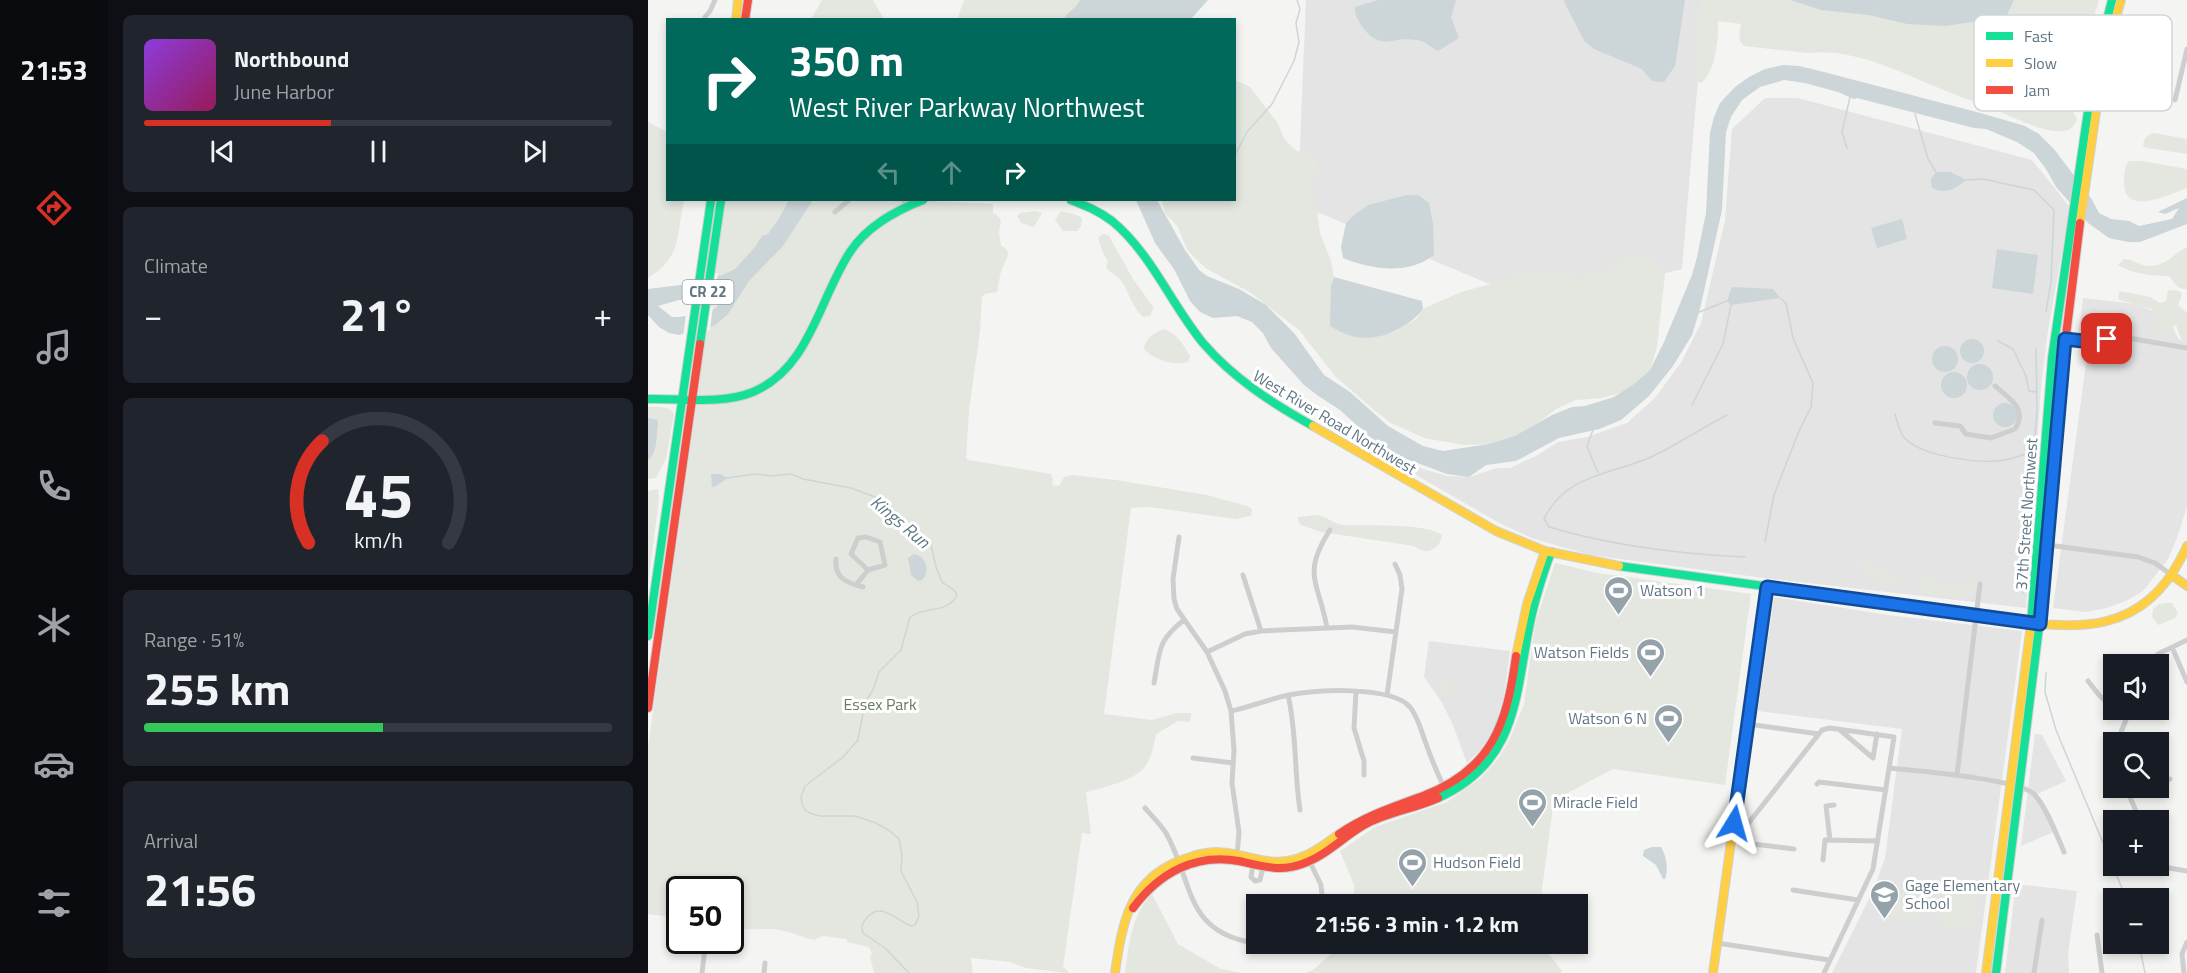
<!DOCTYPE html>
<meta charset="utf-8">
<style>
body{margin:0;font-family:"Titillium Web",sans-serif;background:#20242c;color:#f1f3f6;height:100vh;display:flex;flex-direction:column;font-size:22px;white-space:nowrap}
*{box-sizing:border-box;margin:0}
p{font-size:20px;color:#9ea1a6}
.icon{flex:none;width:33px;height:33px;fill:none;stroke:currentColor;stroke-width:2;stroke-linecap:round;stroke-linejoin:round}
.map{position:relative;flex:1;overflow:hidden}
.details{display:flex;flex-direction:column;gap:15px;padding:15px;background:#0d0f14;width:540px}
.details>*{flex:none}
.guide{position:absolute;left:18px;top:18px;width:570px;height:183px;border-radius:0px;box-shadow:0 3px 9px #0003;background:#00695c;color:#fff;overflow:hidden}
.tools{position:absolute;left:1455px;top:654px;display:grid;gap:12px}
.tools a{display:grid;place-items:center;width:66px;height:66px;border-radius:0px;background:#171b24;box-shadow:0 3px 9px #0003;font-size:30px}
.speed{position:absolute;left:18px;top:876px;display:flex;gap:12px;font-size:30px;font-weight:700;text-align:center}
.speed>*{display:grid;place-content:center;width:78px;height:78px;border-radius:50%;background:#171b24;box-shadow:0 3px 9px #0003;line-height:1}
.speed .limit{border:3px solid #111;border-radius:9px;background:#fff;color:#111}
.pin{position:absolute;display:grid;place-items:center;width:51px;height:51px;color:#fff;margin:-26px;border-radius:12px;box-shadow:0 3px 9px #0006}
.me{position:absolute;width:66px;margin:-33px;rotate:8deg;stroke-linejoin:round;filter:drop-shadow(0 0 4px #0008)}
.turn{display:flex;align-items:center;gap:21px;height:126px;padding:0 24px;font-size:27px}
.turn .icon{width:78px;height:78px;stroke-width:2.5}
.turn b{display:block;font-size:42px;line-height:51px}
.lanes{display:flex;align-items:center;height:57px;padding:0 24px;background:#0003;justify-content:center;gap:30px;direction:ltr}
.lanes .off{opacity:.35}
.big{font-size:45px;font-weight:700;line-height:1.1}
.details .tile{flex:1;display:flex;flex-direction:column;justify-content:center;gap:9px;min-width:0;padding:0 21px;border-radius:9px;background:#20242c}
.details .dial{align-items:center;gap:0}
.dial svg{height:156px;overflow:visible;fill:none;stroke:#363941;stroke-width:7;stroke-linecap:round;text-anchor:middle}
.dial text{fill:#f1f3f6;stroke:none}
.song{display:flex;align-items:center;gap:18px}
.cover{width:72px;height:72px;border-radius:9px;background:linear-gradient(135deg,hsl(270 70% 55%),hsl(330 70% 35%))}
.played{height:6px;border-radius:3px;background:linear-gradient(90deg,#d93025 40%,#363941 40%)}
.keys{display:flex;justify-content:space-around;direction:ltr}
.heat{display:flex;justify-content:space-between;align-items:center;font-size:33px;direction:ltr}
.charge{height:9px;border-radius:4px;background:linear-gradient(90deg,#34c759 51%,#363941 0)}
.trip{position:absolute;left:598px;top:894px;width:342px;height:60px;border-radius:0px;background:#171b24;box-shadow:0 3px 9px #0003;font-weight:700;line-height:60px;text-align:center}
main{display:flex;flex:1;min-height:0}
.tabs{display:flex;flex-direction:column;width:108px;justify-content:space-around;align-items:center;background:#090b0e;color:#9ea1a6}
.tabs .icon{width:42px;height:42px}
.tabs .active{color:#d93025}
.tabs b{font-size:27px;color:#f1f3f6}
.map>svg:first-child{display:block}
.built{fill:#e3e4e3}
.green{fill:#e4e7e0}
.water{fill:#ccd5d7;fill-rule:evenodd}
.pier{fill:#f4f4f2}
.lines{fill:none;stroke-linecap:round;stroke-linejoin:round}
.stream{stroke:#ccd5d7;stroke-width:1.5}
.fast-casing{stroke:#cfd1d2;stroke-width:10}
.slow-casing{stroke:#cfd1d2;stroke-width:10}
.jam-casing{stroke:#cfd1d2;stroke-width:10}
.street{stroke:#cdcfcf;stroke-width:5}
.fast{stroke:#16e098;stroke-width:8}
.slow{stroke:#ffcf43;stroke-width:8}
.jam{stroke:#f24e42;stroke-width:8}
.route-casing{stroke:#114b97;stroke-width:15}
.route{stroke:#1a73e8;stroke-width:10}
.labels{text-anchor:middle;stroke-width:6;stroke-linejoin:round;paint-order:stroke}
.shield{fill:#fff;stroke:#909fa9;stroke-width:1.5}
.shield-label{font-size:15px;font-weight:bold;fill:#617684}
.street-label{font-size:16px;fill:#617684;stroke:#fff}
.poi-label{font-size:16px;fill:#617684;stroke:#fff;text-anchor:start}
.park-label{font-size:16px;fill:#677b61;stroke:#fff}
.water-label{font-size:18px;font-style:italic;fill:#5d7982;stroke:#fff}
.key{fill:#fff;stroke:#d0d6da;stroke-width:1.5}
.key-label{font-size:16px;fill:#617684}
</style>
<main>
<nav class="tabs">
<b>21:53</b>
<svg class="icon active" aria-label="directions" viewBox="0 0 24 24"><path d="M12 3l9 9-9 9-9-9zM9 14v-3h6M13 9l2 2-2 2"/></svg>
<svg class="icon" aria-label="music" viewBox="0 0 24 24"><path d="M9 18V5l10-2v13"/><circle cx="6" cy="18" r="3"/><circle cx="16" cy="16" r="3"/></svg>
<svg class="icon" aria-label="phone" viewBox="0 0 24 24"><path d="M5 4h4l2 5-3 2q2 4 5 5l2-3 5 2v4C11 20 4 13 5 4z"/></svg>
<svg class="icon" aria-label="climate" viewBox="0 0 24 24"><path d="M12 3v18M4 7l16 10M4 17L20 7"/></svg>
<svg class="icon" aria-label="car" viewBox="0 0 24 24"><path d="M5 17H2v-5l4-1 3-4h7l3 4 3 1v5h-3M9 17h6M6 11h13"/><circle cx="7" cy="17" r="2"/><circle cx="17" cy="17" r="2"/></svg>
<svg class="icon" aria-label="filters" viewBox="0 0 24 24"><path d="M4 7h16M4 17h16"/><circle cx="9" cy="7" r="2"/><circle cx="15" cy="17" r="2"/></svg>
</nav>
<section class="details">
<div class="tile">
<div class="song"><i class="cover"></i><div><b>Northbound</b><p>June Harbor</p></div></div>
<div class="played"></div>
<div class="keys"><svg class="icon" aria-label="previous" viewBox="0 0 24 24"><path d="M18 5L8 12l10 7zM5 5v14"/></svg><svg class="icon" aria-label="pause" viewBox="0 0 24 24"><path d="M8 5v14M16 5v14"/></svg><svg class="icon" aria-label="next" viewBox="0 0 24 24"><path d="M6 5l10 7-10 7zM19 5v14"/></svg></div>
</div>
<div class="tile"><p>Climate</p>
<div class="heat"><a>−</a><b class="big">21°</b><a>+</a></div>
</div>
<div class="tile dial"><svg viewBox="0 0 100 80">
<path d="M14 69A42 42 0 1 1 86 69"/>
<path d="M14 69A42 42 0 0 1 21 17" stroke="#d93025"/>
<text x="50" y="56" font-size="32" font-weight="700">45</text>
<text x="50" y="72" font-size="11">km/h</text>
</svg></div>
<div class="tile"><p>Range · 51%</p><b class="big">255 km</b><div class="charge"></div></div>
<div class="tile"><p>Arrival</p><b class="big">21:56</b></div>
</section>
<div class="map">
<svg width="1539" height="973" viewBox="0 0 1539 973">
<rect width="100%" height="100%" fill="#f4f4f2"/>
<path class="built" d="M658,0H1058L1055,19L1034,269L997,278L868,295L657,207L651,169Z
M1117,98H1150L1384,160L1422,207L1400,330L1393,387L1378,608L1116,578L942,555L886,539L853,524L742,460L745,456L775,469L799,476L822,477L849,468H862L888,456L910,442L939,437L979,423L1007,398L1034,361L1053,323L1077,221L1084,129Z
M1435,298L1487,304L1519,316L1531,340L1539,341V507L1529,538L1520,559L1495,591L1480,600L1459,608L1438,612L1405,608L1440,349L1429,348Z
M1126,597L1240,615L1374,631L1328,973H1184L1226,889L1237,858L1254,729L1110,711Z
M781,641L862,651L856,695L847,727L834,748L819,763L805,725L793,701L776,677Z
M1387,734L1394,735L1418,781L1387,795L1406,832L1373,846Z
M1368,884L1429,891L1420,954L1421,973H1357Z"/>
<path class="green" d="M174,0H225L236,19H163Z
M316,0H432C428,9 419,11 416,19L309,20Z
M1052,0H1451L1428,72L1423,108L1429,119C1426,129 1419,132 1408,131C1388,129 1367,118 1348,110C1333,103 1316,99 1301,92C1260,76 1207,47 1161,53L1096,46C1089,39 1092,33 1093,24L1070,21C1071,38 1067,73 1053,83L1050,82L1044,70Z
M587,80L602,87L629,122L636,138L642,145L649,151L667,158L670,170L666,187L672,233L683,261L686,277L683,286V326L726,337L746,332L768,319L775,309L813,292L843,284L866,275L880,272L906,271L929,276L953,274L981,253C997,255 1009,257 1017,274L1009,347L1002,370L981,391L953,398L928,400L910,408L874,434L854,444L816,445L776,438L743,423L726,410L688,377L651,330L603,293L559,269L550,261L540,251L529,226L517,213L514,200H586Z
M0,122L19,132L20,200H36C28,235 35,256 0,278Z
M1506,133L1539,139V154L1500,148L1495,146C1496,138 1498,135 1506,133Z
M1481,161H1494L1539,169V188C1522,194 1477,217 1476,184C1476,175 1476,167 1481,161Z
M70,200H263L345,204V213L349,215L353,220L351,233L353,245L359,250L360,256L353,271L349,292L337,294L334,297L332,331L321,411L318,458L321,460L403,474L405,479L404,485L411,486L416,477L424,475L468,480L559,495L599,506L604,509L603,516L588,519L501,507L483,508L456,714L504,720L529,713H543L542,722L530,721L508,734C506,744 503,761 495,769C484,781 454,788 438,792L443,834L434,833L415,967L421,972L419,973L378,968L362,962L323,958L325,973H226L222,956L224,954L221,947L199,942V939L175,936L166,940C150,936 137,929 120,929C106,929 96,931 83,926L82,890H32L31,918L0,914V747L52,379L54,320Z
M388,211L394,213L386,227L373,223L369,216L372,213Z
M413,211L429,215L434,218L433,226L429,231H415L407,220Z
M455,234L461,236L485,279L506,308L502,316L495,317C483,306 481,291 472,279C467,273 460,273 458,266L460,261L455,253L450,238Z
M1539,247V289C1529,290 1527,283 1521,276C1506,276 1483,274 1470,265L1476,259C1485,259 1491,265 1500,266C1517,267 1525,254 1539,247Z
M1525,290L1531,291L1534,294L1530,305L1539,313V344L1533,339L1528,325L1522,327L1520,333L1515,336L1509,334L1507,330L1509,321L1504,309L1472,300L1470,297L1472,291L1502,297L1512,303L1518,301L1520,291Z
M517,329C530,335 535,344 542,356L540,362C525,366 506,360 496,349C497,338 507,332 517,329Z
M0,407C10,407 20,405 26,414L18,459L8,478L0,479Z
M10,489L11,499L0,584V491Z
M669,515C679,516 685,524 695,525C715,526 780,523 794,535C792,550 778,556 766,546L673,532L653,525L650,521V517Z
M1216,560L1249,574L1253,577V581C1240,587 1214,578 1210,564L1212,561Z
M907,563L950,573L1103,594L1077,785L965,769L906,800L892,904H706V885L692,851L727,827L799,802L833,778L849,760L861,741L876,704L887,624Z
M1274,574H1279L1290,585L1314,586L1325,579L1327,583L1325,596C1313,600 1277,597 1268,588V582Z
M1519,603H1524L1530,613L1527,618L1510,625L1504,617L1505,609L1511,604Z
M787,681L804,684L801,696L795,695Z
M1284,874L1328,879L1333,886L1326,932L1300,929L1280,905Z
M1254,892L1257,894V898L1274,901L1271,921L1267,924C1255,922 1228,911 1222,901C1228,891 1243,894 1254,892Z
M504,894L530,944L573,969L593,973H477C481,944 483,916 504,894Z
M694,944H893L914,971L913,973H657L665,970Z"/>
<path class="water" d="M432,0H560L543,19H416C419,11 428,9 432,0Z
M730,0H808L803,17L811,38L790,51C783,47 777,41 769,40C742,36 733,53 713,25C709,18 707,15 707,7Z
M916,0H1037L1027,66L1016,82L1004,81L994,69L946,49L937,42L918,6Z
M1142,0H1366L1358,17L1297,26L1259,24L1221,15L1173,10Z
M1135,65L1151,66L1176,72L1336,114L1377,126L1391,134L1406,149L1443,198L1451,213L1463,219L1481,221L1491,226L1524,219L1531,208L1517,214L1510,212L1539,198V224L1492,242H1480L1461,238L1440,223L1408,187L1398,169L1386,153L1369,142L1338,129L1326,128L1209,98L1206,99L1190,92L1157,83L1136,80L1112,87L1094,100L1083,117L1078,132L1074,210L1052,309L1044,335L1025,366L1001,396L973,420L951,429L911,438L868,461L838,465L821,477L799,474L745,454L725,440L692,410L669,395L656,385L623,348L615,333L604,322L589,316L565,318L552,312L542,301L526,269L507,243L488,200H509L537,250L551,270L559,276L591,289L618,305L646,333L676,375L702,392L740,426L775,446L795,451L841,444L867,436L904,415L924,407L937,406L966,397L986,384L1002,370L1016,342L1044,275L1049,257L1058,213L1062,133L1066,117L1072,103L1087,87L1101,77L1117,69Z
M1288,172H1302L1318,180C1306,190 1298,194 1284,188L1283,179Z
M759,195H770L781,203L785,224L786,255C760,275 725,270 695,258L693,247L698,223L705,216L720,205Z
M141,200H165L135,246L101,281L80,314L66,326L31,335L21,333L11,327L0,315V289L40,284L74,275L87,269L107,247L114,236L120,234L130,220ZM74,297L68,308L59,313L30,317H24L10,306L31,300L54,301Z
M1254,219L1259,239L1229,248L1223,228Z
M1349,249L1390,255L1385,294L1344,288Z
M686,277L774,301L775,309C760,329 728,343 704,336C696,334 689,330 682,326L683,286Z
M1084,287L1125,289L1132,298L1083,305L1079,301Z
M1312 351a12 12 0 1 1 24 0a12 12 0 1 1-24 0Z
M1284 359a13 13 0 1 1 26 0a13 13 0 1 1-26 0Z
M1319 377a13 13 0 1 1 26 0a13 13 0 1 1-26 0Z
M1293 385a13 13 0 1 1 26 0a13 13 0 1 1-26 0Z
M1345 415a12 12 0 1 1 24 0a12 12 0 1 1-24 0Z
M0,418L9,420L10,423C8,436 10,453 0,460Z
M63,474H72L80,478L68,486L64,487Z
M266,554C278,556 283,572 274,580L270,581L263,575L260,558Z
M1004,847H1013C1018,855 1021,869 1017,879H1015L1008,865L995,856L996,850Z"/>
<path class="pier" d="M70,273L66,302L39,303L43,280Z
M65,306L62,330L35,337L38,313L58,310Z"/>
<g class="lines">
<path class="stream" d="M1267,114L1280,159L1288,172
M1199,148L1194,132L1202,97
M586,157L599,132L624,104L646,61L651,42L648,23L652,9L649,0
M1318,180L1335,179L1386,190L1406,210L1403,282L1398,312
M1049,313L1079,301
M1350,341L1365,349L1378,376L1381,391L1389,392
M1044,405L1075,344L1083,305
M1247,414C1249,421 1251,430 1255,436C1271,457 1333,464 1357,460C1366,458 1375,455 1384,452
M1079,415C1054,428 1030,444 1005,456C965,475 918,473 896,519L901,527C965,546 1030,554 1097,557
M945,430L939,446L950,473
M79,478L107,474L124,476L143,474L155,479L203,488L230,498L249,513L259,526L275,535L283,544L288,567L294,582L307,591L309,596C296,615 279,605 262,617L253,650L231,672L225,690L217,702L210,740L195,757L157,786L153,797L154,804L157,810L164,814L172,816H207L228,823L242,831L251,839L254,856L253,871L269,902L271,916L267,925L263,926C248,920 232,900 218,919C214,923 213,927 215,933L237,948L261,973
M1117,542L1126,495L1151,431L1163,407L1165,383L1145,338L1138,303L1132,298
M1375,593L1389,410L1388,348
M1398,673L1397,692L1408,730L1478,898
M1491,944L1497,973"/>
<defs>
<path id="fast" d="M423,200C438,206 451,211 464,221C503,253 523,304 555,343C586,379 624,403 665,426
M52,344L73,200
M0,399C34,398 73,405 105,392C162,368 171,299 202,252C219,226 247,211 275,200
M971,566L1325,615
M1383,624L1404,358L1446,70L1464,0
M0,636L63,200
M790,798C868,763 867,700 881,628C886,602 894,577 903,552
M1348,973L1397,579L1402,519"/>
<path id="slow" d="M88,20L90,0
M1432,223L1455,63L1473,0
M665,426L848,531L897,551L971,566
M1525,576L1539,586
M1325,615C1415,627 1493,648 1539,546
M868,656L879,604L897,551
M467,973C474,924 481,881 531,861C544,856 557,851 571,852C594,853 616,865 639,861C659,858 675,846 691,834
M1065,973L1118,587
M1338,973L1383,624"/>
<path id="jam" d="M97,20L100,0
M1402,519L1412,384L1432,223
M0,708L52,344
M691,834C717,816 745,807 775,796C844,770 859,724 868,656
M485,908C511,873 547,853 591,861C613,866 633,872 654,864C678,856 695,837 716,825C739,812 766,809 790,798"/>
</defs>
<use href="#fast" class="fast-casing"/>
<use href="#slow" class="slow-casing"/>
<use href="#jam" class="jam-casing"/>
<path class="street" d="M57,17L62,11L67,0
M1527,100L1539,49
M255,200L260,205
M187,212L201,200
M1417,339L1435,341L1480,338L1539,348
M1287,423L1312,426L1318,434L1343,438L1367,429C1380,409 1362,399 1347,386
M531,537L525,579L526,599L529,609L559,652L577,691L583,711L586,750L584,783L591,832L589,856
M1400,545L1490,557L1507,563L1525,576
M188,559C186,578 199,583 215,587
M595,575L613,631
M208,585L220,570L203,554L210,538L218,537L232,542L237,565L220,570
M679,628C671,582 653,575 682,530
M1524,647L1539,682
M559,652L597,634L613,631L704,627L748,632
M1501,664L1510,654L1539,640
M1440,681L1451,695L1466,709
M506,683C512,651 509,641 536,620
M708,691L706,728L716,761V775
M640,695C649,733 646,772 652,810
M739,695L754,589L752,575L747,564
M583,711C602,707 621,699 641,695C667,689 744,686 762,707C770,717 773,730 777,741C783,758 789,773 797,789
M1099,724L1171,734
M1192,730L1225,758L1229,734
M1469,742L1482,710
M545,758L585,763
M1241,768C1269,771 1370,779 1386,794C1398,806 1409,836 1416,852
M1309,775L1332,584
M1169,784L1171,782L1238,790
M1510,784L1522,779
M1478,788L1492,820
M1482,796L1502,788
M497,808C504,816 512,824 518,833C546,883 536,932 606,943C619,945 630,947 643,944
M1182,840L1178,806L1186,805
M1146,849L1097,843L1099,825L1174,730L1182,728L1246,737L1225,869L1176,973
M660,858L673,885L675,904
M1510,859L1521,868L1539,871
M1175,860L1177,840L1230,841
M605,865L603,877L607,881L612,880L615,867
M1145,890L1210,900
M1449,935L1454,973
M1069,943L1181,960
M54,973L58,940
M116,973L117,963
M1386,973L1394,920
M1536,973L1534,954L1539,942"/>
<use href="#fast" class="fast"/>
<use href="#slow" class="slow"/>
<use href="#jam" class="jam"/>
</g>
<g class="lines">
<defs>
<path id="route" d="M1086,823L1119,587L1392,624L1417,339L1435,341L1459,339"/>
</defs>
<use href="#route" class="route-casing"/>
<use href="#route" class="route"/>
</g>
<defs>
<symbol id="stadium-pin" viewBox="-11 -11 22 30"><path d="M0 17L-7.5 6A9.5 9.5 0 1 1 7.5 6Z" fill="#94a2aa" stroke="#fff"/><path d="M0-5a6.5 5 0 1 0 0 10a6.5 5 0 1 0 0-10ZM-3.5-1.8h7v3.6h-7Z" fill="#fff"/></symbol>
<symbol id="school-pin" viewBox="-11 -11 22 30"><path d="M0 17L-7.5 6A9.5 9.5 0 1 1 7.5 6Z" fill="#94a2aa" stroke="#fff"/><path d="M0-5L7-2L0 1L-7-2ZM-4 1L0 2.5L4 1V4Q0 6-4 4Z" fill="#fff"/></symbol>
</defs>
<g fill-rule="evenodd">
<use href="#stadium-pin" x="954" y="574" width="33" height="45"/>
<use href="#stadium-pin" x="986" y="636" width="33" height="45"/>
<use href="#stadium-pin" x="1004" y="702" width="33" height="45"/>
<use href="#stadium-pin" x="868" y="786" width="33" height="45"/>
<use href="#stadium-pin" x="748" y="846" width="33" height="45"/>
<use href="#school-pin" x="1220" y="878" width="33" height="45"/>
</g>
<g class="labels">
<rect class="shield" x="34.5" y="280" width="51" height="24" rx="4.5"/>
<g class="shield-label">
<text x="60" y="297">CR 22</text>
</g>
<g class="street-label">
<text transform="translate(687 422) rotate(31)" y="6">West River Road Northwest</text>
<text transform="translate(1378 514) rotate(-86)" y="6">37th Street Northwest</text>
</g>
<g class="poi-label">
<text x="992" y="596">Watson 1</text>
<text x="981" y="658" text-anchor="end">Watson Fields</text>
<text x="999" y="724" text-anchor="end">Watson 6 N</text>
<text x="905" y="808">Miracle Field</text>
<text x="785" y="868">Hudson Field</text>
<text x="1257" y="891">Gage Elementary<tspan x="1257" dy="18">School</tspan></text>
</g>
<g class="park-label">
<text x="232" y="710">Essex Park</text>
</g>
<g class="water-label">
<text transform="translate(252 522) rotate(40)" y="6">Kings Run</text>
</g>
</g>
<rect x="1326" y="15" width="198" height="96" rx="9" class="key"/>
<rect x="1338" y="32" width="27" height="8" fill="#16e098"/>
<rect x="1338" y="59" width="27" height="8" fill="#ffcf43"/>
<rect x="1338" y="86" width="27" height="8" fill="#f24e42"/>
<g class="key-label">
<text x="1376" y="42">Fast</text>
<text x="1376" y="69">Slow</text>
<text x="1376" y="96">Jam</text>
</g>
</svg>
<div class="tools">
<a><svg class="icon" aria-label="sound" viewBox="0 0 24 24"><path d="M4 9h4l5-4v14l-5-4H4zM17 9q2 3 0 6"/></svg></a>
<a><svg class="icon" aria-label="search" viewBox="0 0 24 24"><circle cx="10" cy="10" r="6"/><path d="M15 15l6 6"/></svg></a>
<a>+</a>
<a>−</a>
</div>
<div class="speed"><div class="limit">50</div></div>
<div class="pin" style="left:1459px;top:339px;background:#d93025"><svg class="icon" aria-label="arrive" viewBox="0 0 24 24"><path d="M6 21V4h12l-3 4 3 4H6"/></svg></div>
<svg class="me" style="left:1086px;top:823px" viewBox="-20 -20 40 40"><path d="M0-17L14 15 0 8-14 15z" fill="#1a73e8" stroke="#fff" stroke-width="4"/></svg>
<div class="trip">21:56 · 3 min · 1.2 km</div>
<div class="guide">
<div class="turn"><svg class="icon" aria-label="right" viewBox="0 0 24 24"><path d="M7 20v-9h11M14 6l5 5-5 5"/></svg><div><b>350 m</b>West River Parkway Northwest</div></div>
<div class="lanes"><svg class="icon off" aria-label="left" viewBox="0 0 24 24"><path d="M17 20v-9H6M10 6l-5 5 5 5"/></svg><svg class="icon off" aria-label="ahead" viewBox="0 0 24 24"><path d="M12 20V5M6 11l6-6 6 6"/></svg><svg class="icon" aria-label="right" viewBox="0 0 24 24"><path d="M7 20v-9h11M14 6l5 5-5 5"/></svg></div>
</div>
</div>
</main>
